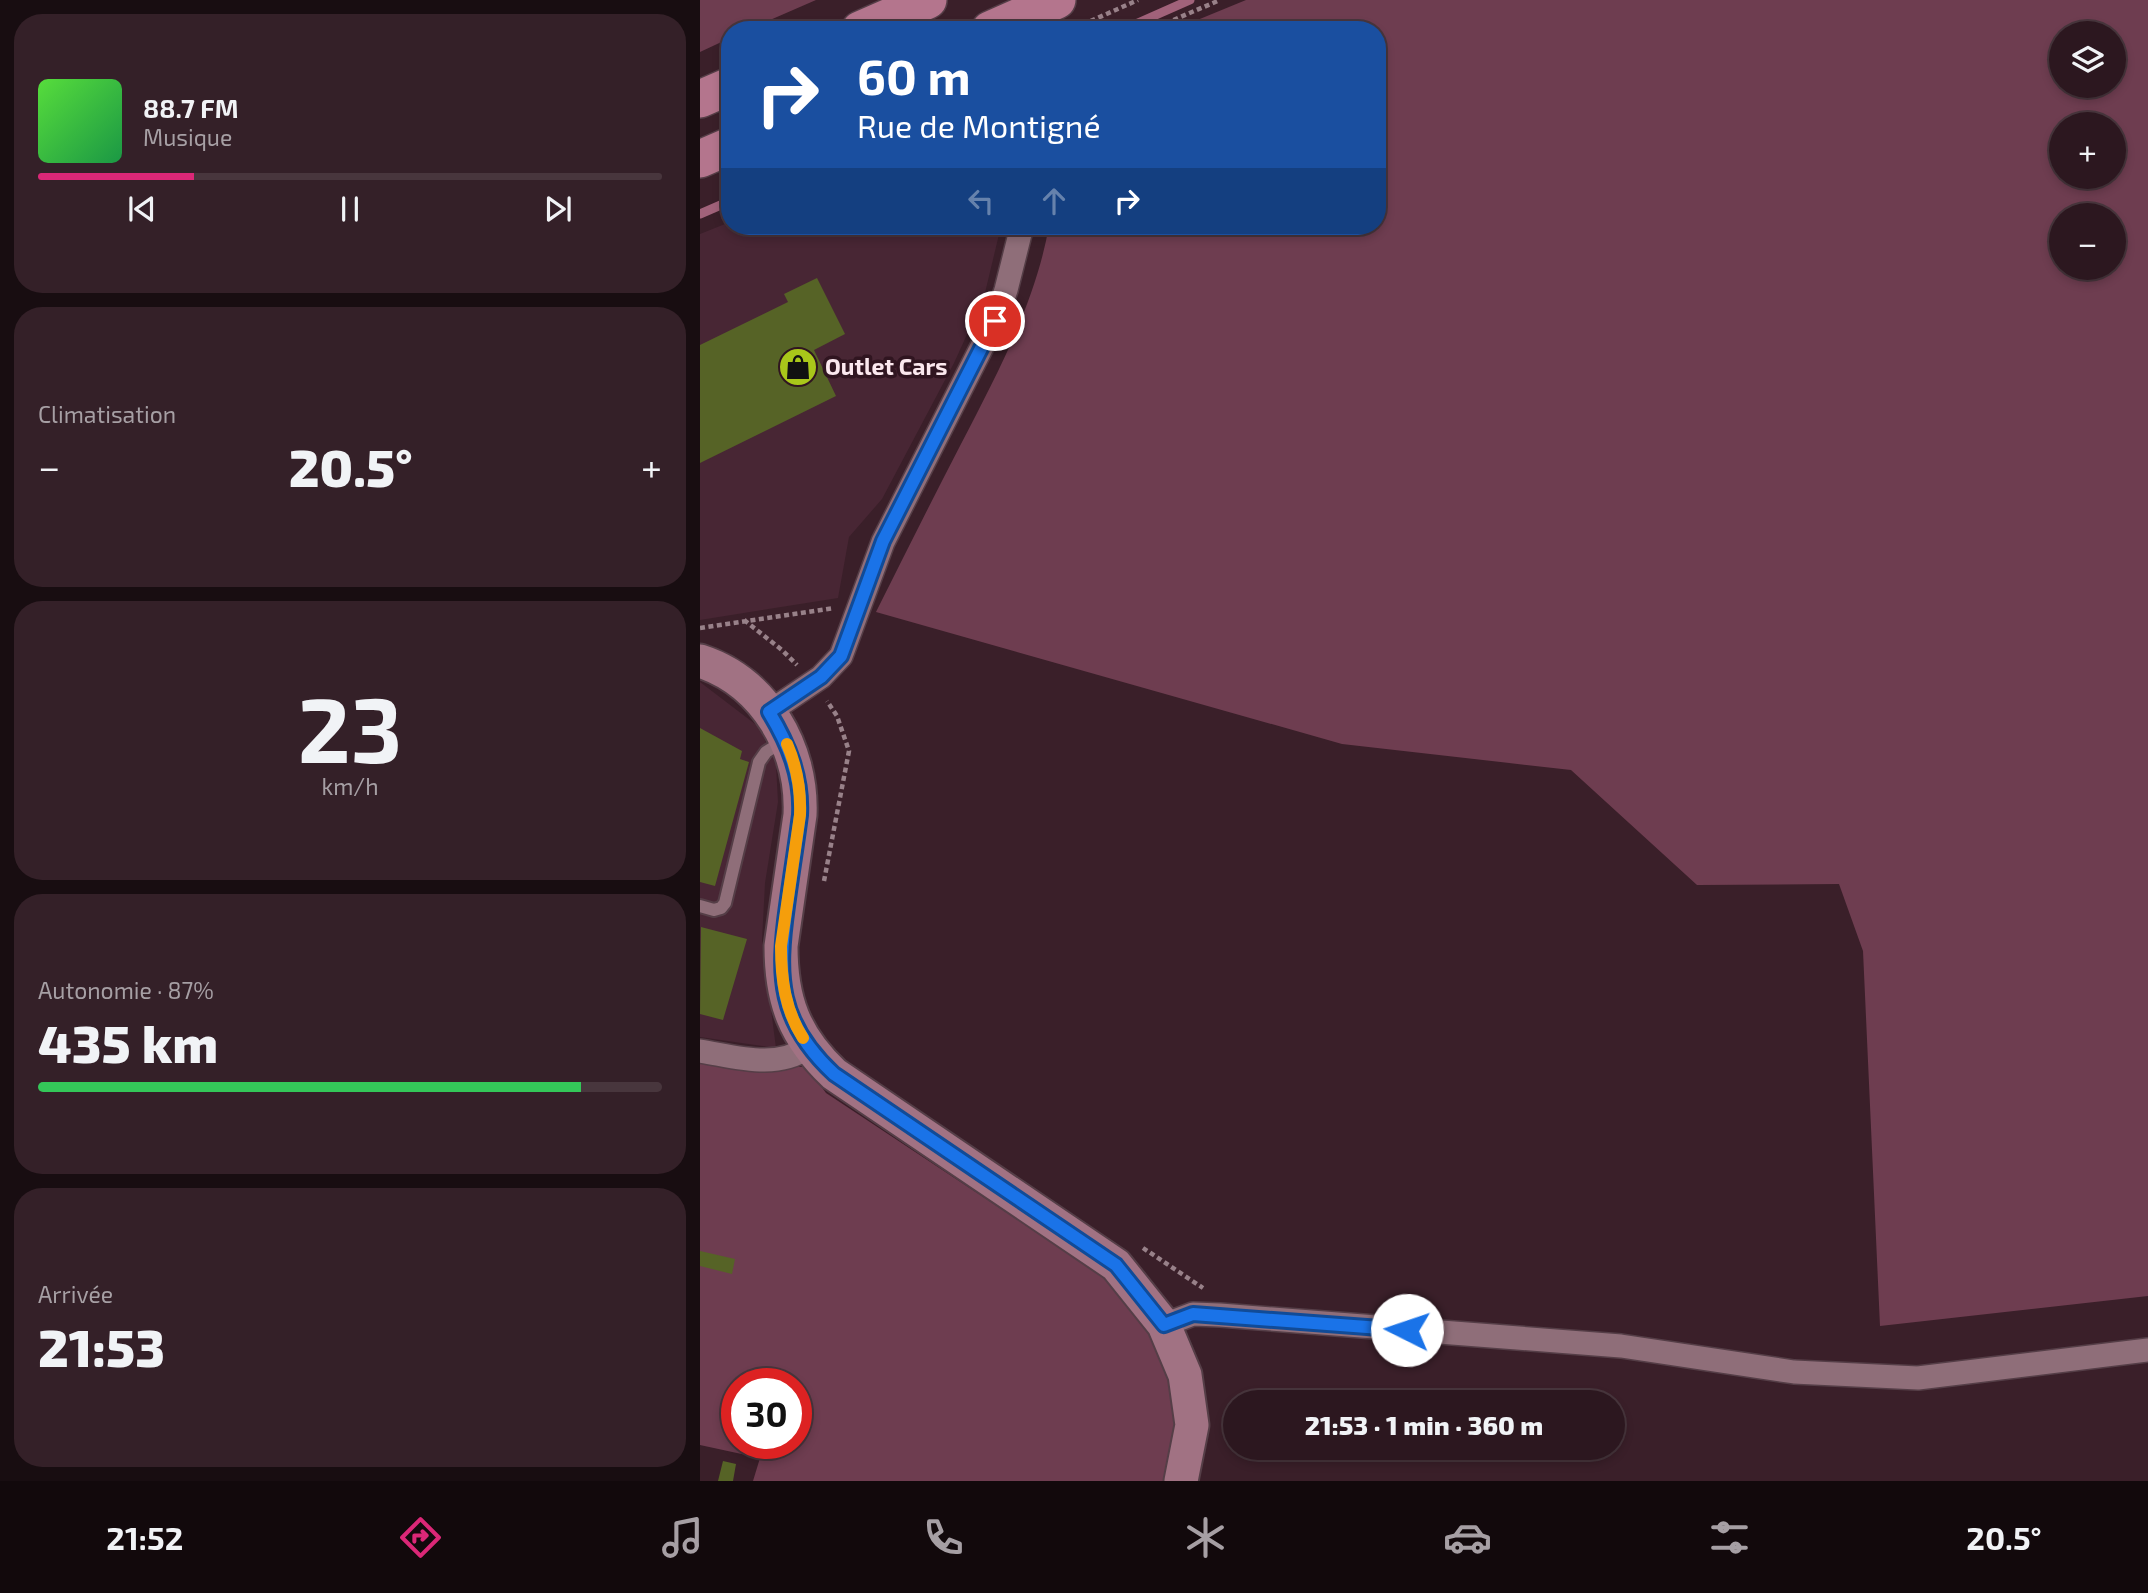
<!DOCTYPE html>
<html lang="fr">
<meta charset="utf-8">
<style>
body{margin:0;font-family:"Exo 2",sans-serif;background:#342028;color:#f1f3f6;height:100vh;display:flex;flex-direction:column;font-size:26px;white-space:nowrap}
*{box-sizing:border-box;margin:0}
p{font-size:23px;color:#a69fa4}
.icon{flex:none;width:38px;height:38px;fill:none;stroke:currentColor;stroke-width:2;stroke-linecap:round;stroke-linejoin:round}
.map{position:relative;flex:1;overflow:hidden}
.details{display:flex;flex-direction:column;gap:14px;padding:14px;background:#180d11;width:700px}
.details>*{flex:none}
.top-card{position:absolute;left:21px;top:21px;width:665px;height:214px;border-radius:28px;box-shadow:0 4px 10px #0003,0 0 0 2px #48363d;background:#1a4fa0;color:#fff;overflow:hidden}
.controls{position:absolute;left:1349px;top:21px;display:grid;gap:14px}
.controls a{display:grid;place-items:center;width:77px;height:77px;border-radius:50%;background:#2c171f;box-shadow:0 4px 10px #0003,0 0 0 2px #48363d;font-size:35px}
.speed{position:absolute;left:21px;top:1368px;display:flex;gap:14px;font-size:35px;font-weight:700;text-align:center}
.speed>*{display:grid;place-content:center;width:91px;height:91px;border-radius:50%;background:#2c171f;box-shadow:0 4px 10px #0003,0 0 0 2px #48363d;line-height:1}
.speed .limit{border:10px solid #d22;background:#fff;color:#111}
.pin{position:absolute;display:grid;place-items:center;width:60px;height:60px;color:#fff;margin:-30px;border:4px solid #fff;border-radius:50%;box-shadow:0 2px 7px #0007}
.me{position:absolute;width:77px;margin:-38px;rotate:274deg;stroke-linejoin:round;filter:drop-shadow(0 0 5px #0008)}
.turn{display:flex;align-items:center;gap:24px;height:147px;padding:0 21px;font-size:32px}
.turn .icon{width:91px;height:91px;stroke-width:2.5}
.turn b{display:block;font-size:49px;line-height:60px}
.lanes{display:flex;align-items:center;height:66px;padding:0 21px;background:#0003;justify-content:center;gap:35px;direction:ltr}
.lanes .off{opacity:.35}
.big{font-size:52px;font-weight:800;line-height:1.1}
.details .tile{flex:1;display:flex;flex-direction:column;justify-content:center;gap:10px;min-width:0;padding:0 24px;border-radius:28px;background:#342028}
.details .dial{align-items:center;gap:0}
.dial b{font-size:91px;line-height:1}
.song{display:flex;align-items:center;gap:21px}
.cover{width:84px;height:84px;border-radius:10px;background:linear-gradient(135deg,hsl(110 70% 55%),hsl(140 70% 35%))}
.played{height:7px;border-radius:4px;background:linear-gradient(90deg,#db2777 25%,#48363d 25%)}
.keys{display:flex;justify-content:space-around;direction:ltr}
.heat{display:flex;justify-content:space-between;align-items:center;font-size:38px;direction:ltr}
.charge{height:10px;border-radius:5px;background:linear-gradient(90deg,#34c759 87%,#48363d 0)}
.trip{position:absolute;left:523px;top:1390px;width:402px;height:70px;border-radius:35px;background:#2c171f;box-shadow:0 4px 10px #0003,0 0 0 2px #48363d;font-weight:800;line-height:70px;text-align:center}
.dock{display:flex;height:112px;justify-content:space-around;align-items:center;background:#12090c;color:#a69fa4}
.dock .icon{width:49px;height:49px}
.dock .current{color:#db2777}
.dock b{font-size:32px;color:#f1f3f6}
main{display:flex;flex:1;min-height:0}
.map>svg:first-child{display:block}
.built{fill:#482634}
.green{fill:#6e3d50;fill-rule:evenodd}
.lines{fill:none;stroke-linecap:round;stroke-linejoin:round}
.stream{stroke:#a1627a;stroke-width:9}
.building{fill:#566326}
.lane-casing{stroke:#553e47;stroke-width:16}
.street-casing{stroke:#553e47;stroke-width:26}
.secondary-casing{stroke:#553e47;stroke-width:37}
.primary-casing{stroke:#553e47;stroke-width:40}
.path{stroke:#988189;stroke-width:4.5;stroke-dasharray:5 3.5;stroke-linecap:butt}
.lane{stroke:#8f6e79;stroke-width:12}
.street{stroke:#8f6e79;stroke-width:23}
.secondary{stroke:#a17283;stroke-width:33}
.primary{stroke:#b4758d;stroke-width:37}
.route-casing{stroke:#114b97;stroke-width:18}
.route{stroke:#1a73e8;stroke-width:12}
.slow{stroke:#f59e0b;stroke-width:12}
.labels{text-anchor:middle;stroke-width:7;stroke-linejoin:round;paint-order:stroke}
.poi-label{font-size:23px;font-weight:bold;fill:#fbe8ee;stroke:#301520;text-anchor:start}
</style>
<main>
<section class="details">
<div class="tile">
<div class="song"><i class="cover"></i><div><b>88.7 FM</b><p>Musique</p></div></div>
<div class="played"></div>
<div class="keys"><svg class="icon" aria-label="previous" viewBox="0 0 24 24"><path d="M18 5L8 12l10 7zM5 5v14"/></svg><svg class="icon" aria-label="pause" viewBox="0 0 24 24"><path d="M8 5v14M16 5v14"/></svg><svg class="icon" aria-label="next" viewBox="0 0 24 24"><path d="M6 5l10 7-10 7zM19 5v14"/></svg></div>
</div>
<div class="tile"><p>Climatisation</p>
<div class="heat"><a>−</a><b class="big">20.5°</b><a>+</a></div>
</div>
<div class="tile dial"><b>23</b><p>km/h</p></div>
<div class="tile"><p>Autonomie · 87%</p><b class="big">435 km</b><div class="charge"></div></div>
<div class="tile"><p>Arrivée</p><b class="big">21:53</b></div>
</section>
<div class="map">
<svg width="1448" height="1481" viewBox="0 0 1448 1481">
<rect width="100%" height="100%" fill="#3a1f29"/>
<path class="built" d="M30,222V226H301L284,297L254,363L182,499L149,537L138,598L0,620V234Z
M0,682L59,727L76,765L78,802L65,883L62,940L76,1048L0,1037Z"/>
<path class="green" d="M0,0H116L47,30H30V38L0,52Z
M546,0H1448V1296L1180,1326L1163,951L1139,884L997,885L871,770L642,744L176,612C204,556 232,500 261,444C297,374 335,304 349,226H677V30H473ZM1362,33H1414V86H1362ZM1362,124H1414V177H1362ZM1362,215H1414V268H1362Z
M0,1058L72,1066L107,1067L126,1093L416,1285L467,1351L477,1428L468,1481H53L60,1458L0,1445ZM37,1384H96V1444H37Z"/>
<g class="lines">
<path class="stream" d="M422,30L490,0
M0,214L30,201"/>
</g>
<path class="building" d="M117,278L145,334L114,350L136,396L0,463V345L88,302L84,294Z
M0,728L42,751L40,759L49,762L15,886L0,882Z
M1,927L47,939L23,1020L0,1014Z
M0,1251L35,1259L32,1274L0,1266Z
M23,1461L36,1464L33,1481H18Z"/>
<g class="lines">
<defs>
<path id="lane" d="M0,906L14,910L21,908L25,903L59,762L66,752L85,740"/>
<path id="street" d="M69,712L121,677L141,656L183,542L295,321L306,290L322,226
M0,1051C37,1057 75,1070 109,1047
M464,1325L493,1314L520,1315L921,1346L1094,1372L1218,1378L1448,1350"/>
<path id="secondary" d="M0,661C65,682 103,749 100,815L81,946C81,1000 94,1036 134,1074L416,1265L464,1325L485,1375L492,1425L481,1481"/>
<path id="primary" d="M160,30L228,0
M290,30L357,0
M0,99L30,86
M0,159L30,146"/>
</defs>
<use href="#lane" class="lane-casing"/>
<use href="#street" class="street-casing"/>
<use href="#secondary" class="secondary-casing"/>
<use href="#primary" class="primary-casing"/>
<path class="path" d="M375,28L438,0
M450,30L520,0
M44,620L82,650L97,665
M0,628L134,608
M124,881L149,751L137,716L127,701
M443,1248L503,1288"/>
<use href="#lane" class="lane"/>
<use href="#street" class="street"/>
<use href="#secondary" class="secondary"/>
<use href="#primary" class="primary"/>
</g>
<g class="lines">
<defs>
<path id="route" d="M295,321L183,541L141,656L121,677L69,712C89,745 102,777 100,815C96,846 91,876 87,906C77,977 78,1022 134,1074L416,1265L464,1325L493,1314L707,1330"/>
</defs>
<use href="#route" class="route-casing"/>
<use href="#route" class="route"/>
<path class="slow" d="M87,744C97,767 101,790 100,815L81,946C81,979 85,1010 103,1038"/>
</g>
<defs>
<symbol id="shop-disc" viewBox="-11 -11 22 22"><circle r="9.5" fill="#a9c71a" stroke="#301520"/><path d="M-5-2.5h2.3a2.7 3.5 0 0 1 5.4 0H5L5.5 6h-11ZM-1.5-2.5h3a1.5 2.3 0 0 0-3 0Z" fill="#111"/></symbol>
</defs>
<g fill-rule="evenodd">
<use href="#shop-disc" x="76" y="345" width="44" height="44"/>
</g>
<g class="labels">
<g class="poi-label">
<text x="125" y="375">Outlet Cars</text>
</g>
</g>
</svg>
<div class="controls">
<a><svg class="icon" aria-label="layers" viewBox="0 0 24 24"><path d="M12 4l9 5-9 5-9-5zM3 14l9 5 9-5"/></svg></a>
<a>+</a>
<a>−</a>
</div>
<div class="speed"><div class="limit">30</div></div>
<div class="pin" style="left:295px;top:321px;background:#d93025"><svg class="icon" aria-label="arrive" viewBox="0 0 24 24"><path d="M6 21V4h12l-3 4 3 4H6"/></svg></div>
<svg class="me" style="left:707px;top:1330px" viewBox="-20 -20 40 40"><circle r="19" fill="#fff"/><path d="M0-13L10 11 0 6-10 11z" fill="#1a73e8"/></svg>
<div class="trip">21:53 · 1 min · 360 m</div>
<div class="top-card">
<div class="turn"><svg class="icon" aria-label="right" viewBox="0 0 24 24"><path d="M7 20v-9h11M14 6l5 5-5 5"/></svg><div><b>60 m</b>Rue de Montigné</div></div>
<div class="lanes"><svg class="icon off" aria-label="left" viewBox="0 0 24 24"><path d="M17 20v-9H6M10 6l-5 5 5 5"/></svg><svg class="icon off" aria-label="ahead" viewBox="0 0 24 24"><path d="M12 20V5M6 11l6-6 6 6"/></svg><svg class="icon" aria-label="right" viewBox="0 0 24 24"><path d="M7 20v-9h11M14 6l5 5-5 5"/></svg></div>
</div>
</div>
</main>
<nav class="dock">
<b>21:52</b>
<svg class="icon current" aria-label="directions" viewBox="0 0 24 24"><path d="M12 3l9 9-9 9-9-9zM9 14v-3h6M13 9l2 2-2 2"/></svg>
<svg class="icon" aria-label="music" viewBox="0 0 24 24"><path d="M9 18V5l10-2v13"/><circle cx="6" cy="18" r="3"/><circle cx="16" cy="16" r="3"/></svg>
<svg class="icon" aria-label="phone" viewBox="0 0 24 24"><path d="M5 4h4l2 5-3 2q2 4 5 5l2-3 5 2v4C11 20 4 13 5 4z"/></svg>
<svg class="icon" aria-label="climate" viewBox="0 0 24 24"><path d="M12 3v18M4 7l16 10M4 17L20 7"/></svg>
<svg class="icon" aria-label="car" viewBox="0 0 24 24"><path d="M5 17H2v-5l4-1 3-4h7l3 4 3 1v5h-3M9 17h6M6 11h13"/><circle cx="7" cy="17" r="2"/><circle cx="17" cy="17" r="2"/></svg>
<svg class="icon" aria-label="filters" viewBox="0 0 24 24"><path d="M4 7h16M4 17h16"/><circle cx="9" cy="7" r="2"/><circle cx="15" cy="17" r="2"/></svg>
<b>20.5°</b>
</nav>
